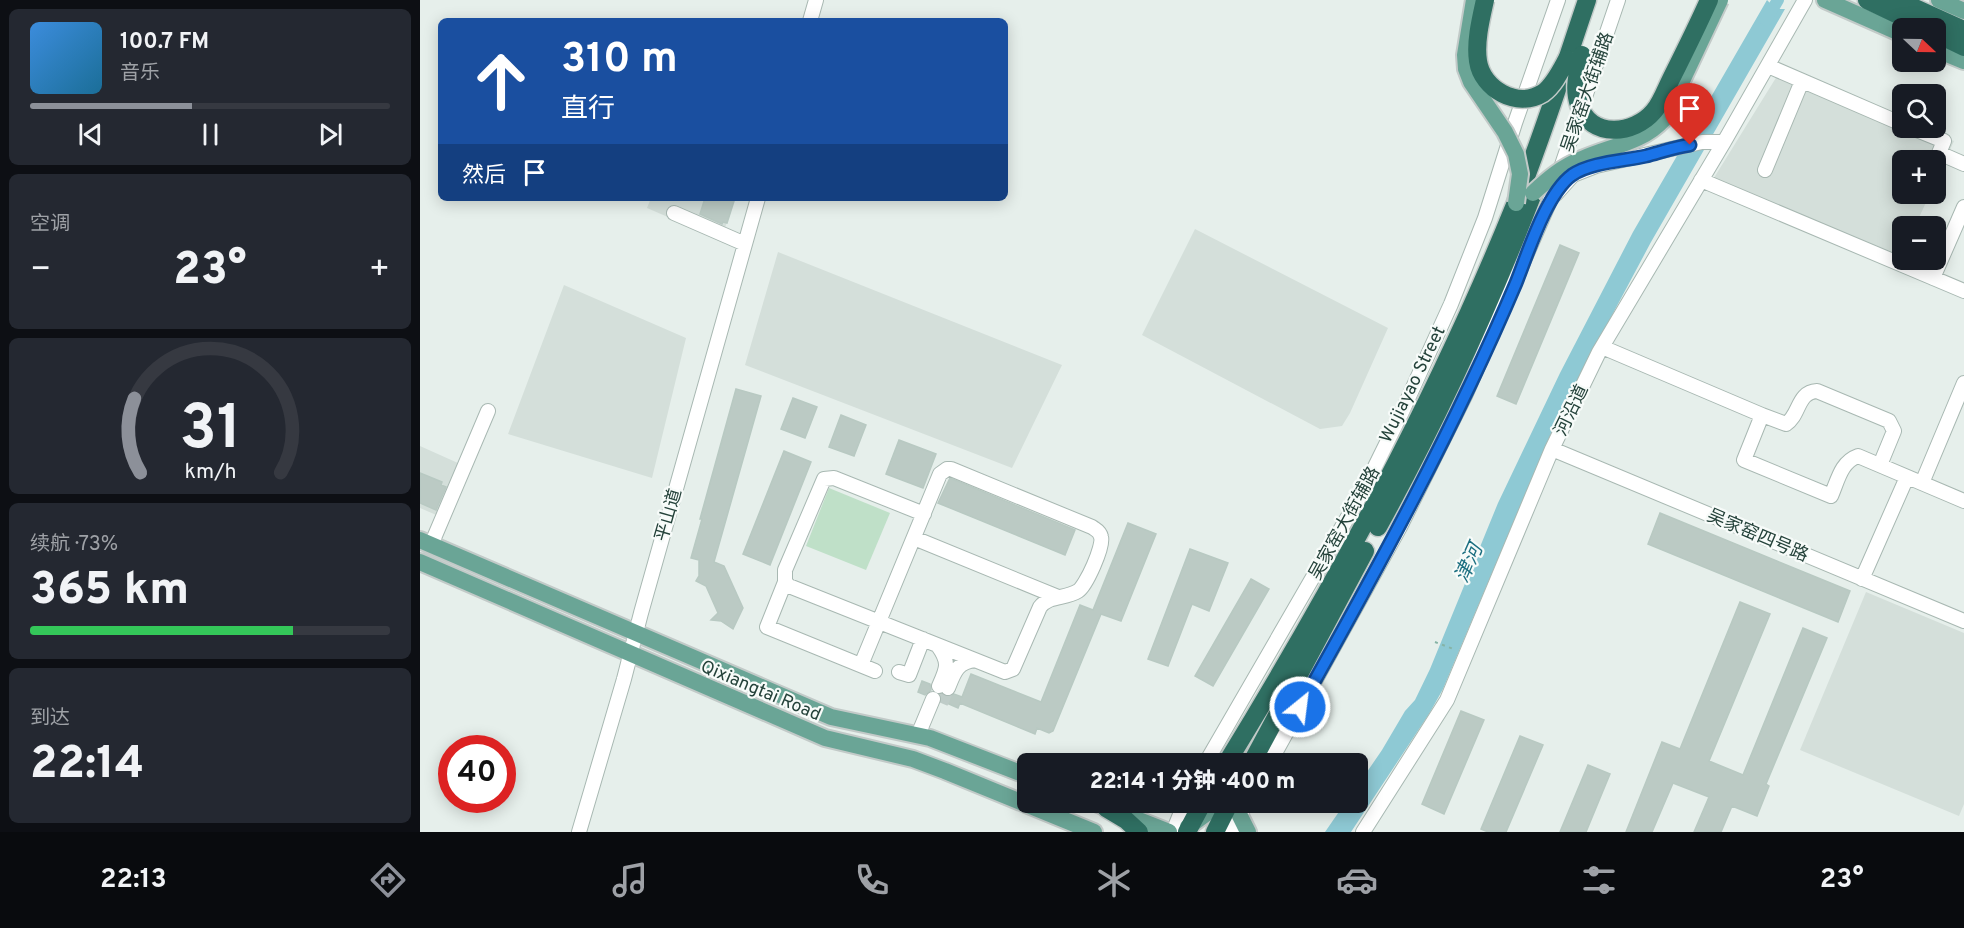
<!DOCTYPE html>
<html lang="zh">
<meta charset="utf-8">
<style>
body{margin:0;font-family:Overpass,"Noto Sans SC",sans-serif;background:#242831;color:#f1f3f6;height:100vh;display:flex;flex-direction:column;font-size:22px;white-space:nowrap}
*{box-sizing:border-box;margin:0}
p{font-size:20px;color:#9ea1a6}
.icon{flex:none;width:33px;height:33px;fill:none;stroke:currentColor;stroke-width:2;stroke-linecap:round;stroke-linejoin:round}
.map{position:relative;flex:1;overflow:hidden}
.details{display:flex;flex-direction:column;gap:9px;padding:9px;background:#0d0f14;width:420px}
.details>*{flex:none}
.guide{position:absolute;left:18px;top:18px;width:570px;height:183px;border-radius:9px;box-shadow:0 3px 15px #0003;background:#1a4fa0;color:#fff;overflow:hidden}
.needle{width:39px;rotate:112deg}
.buttons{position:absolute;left:1472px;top:18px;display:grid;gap:12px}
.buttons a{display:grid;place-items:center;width:54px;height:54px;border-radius:9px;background:#171b24;box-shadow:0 3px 15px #0003;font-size:30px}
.speed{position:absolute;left:18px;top:735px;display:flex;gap:12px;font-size:30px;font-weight:700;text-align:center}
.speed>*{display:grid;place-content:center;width:78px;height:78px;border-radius:50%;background:#171b24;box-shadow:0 3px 15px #0003;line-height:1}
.speed .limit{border:9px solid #d22;background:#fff;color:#111}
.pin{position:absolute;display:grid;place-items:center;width:51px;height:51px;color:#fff;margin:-62px -26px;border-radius:50% 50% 50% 0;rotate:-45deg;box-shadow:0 0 6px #0007}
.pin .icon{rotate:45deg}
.me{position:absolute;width:66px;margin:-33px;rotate:29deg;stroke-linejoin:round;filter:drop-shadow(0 0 4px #0008)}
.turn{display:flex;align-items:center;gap:21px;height:126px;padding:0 24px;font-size:27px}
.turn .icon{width:78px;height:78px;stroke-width:2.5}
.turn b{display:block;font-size:42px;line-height:51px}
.then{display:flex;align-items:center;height:57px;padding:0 24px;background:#0003;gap:12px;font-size:22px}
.big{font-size:45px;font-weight:800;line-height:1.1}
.details .card{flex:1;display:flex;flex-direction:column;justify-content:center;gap:9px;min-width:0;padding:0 21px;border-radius:9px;background:#242831}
.details .dial{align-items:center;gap:0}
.dial svg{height:156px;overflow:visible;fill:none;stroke:#363941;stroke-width:7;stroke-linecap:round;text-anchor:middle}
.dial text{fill:#f1f3f6;stroke:none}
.song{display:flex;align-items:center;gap:18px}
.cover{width:72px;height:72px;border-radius:9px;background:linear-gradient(135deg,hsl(210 70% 55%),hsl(200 70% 35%))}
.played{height:6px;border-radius:3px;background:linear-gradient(90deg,#8c9099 45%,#363941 45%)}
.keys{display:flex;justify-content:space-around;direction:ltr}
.heat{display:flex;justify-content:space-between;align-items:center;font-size:33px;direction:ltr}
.charge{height:9px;border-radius:4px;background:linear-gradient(90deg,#34c759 73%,#363941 0)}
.trip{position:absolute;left:597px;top:753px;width:351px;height:60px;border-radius:9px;background:#171b24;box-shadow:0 3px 15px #0003;font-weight:800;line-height:60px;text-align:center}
.dock{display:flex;height:96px;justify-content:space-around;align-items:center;background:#090b0e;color:#9ea1a6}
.dock .icon{width:42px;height:42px}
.dock .selected{color:#8c9099}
.dock b{font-size:27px;color:#f1f3f6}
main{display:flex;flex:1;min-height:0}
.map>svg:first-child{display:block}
.built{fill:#d4dfda}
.green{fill:#bfe0c8}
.water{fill:#8ec9d4}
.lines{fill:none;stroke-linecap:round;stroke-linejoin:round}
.canal{stroke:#8ec9d4;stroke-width:12}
.building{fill:#bbcac4;stroke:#b8c9c2;stroke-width:1.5}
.minor-tunnel{stroke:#bfccc8;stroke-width:14;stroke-dasharray:14 7;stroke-linecap:butt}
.minor-casing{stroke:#a8b8b2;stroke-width:16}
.major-casing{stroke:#c2cac8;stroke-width:20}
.highway-casing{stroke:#c2cac8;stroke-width:21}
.path{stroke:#86b3a5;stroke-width:2;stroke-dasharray:3 4.5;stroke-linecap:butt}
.minor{stroke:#fff;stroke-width:14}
.major{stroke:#6aa596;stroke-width:16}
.highway{stroke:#2f6f62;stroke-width:18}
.major-bridge-casing{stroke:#c2cac8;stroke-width:20;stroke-linecap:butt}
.highway-bridge-casing{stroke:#c2cac8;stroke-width:21;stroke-linecap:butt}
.major-bridge{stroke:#6aa596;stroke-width:16}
.highway-bridge{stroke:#2f6f62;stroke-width:18}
.route-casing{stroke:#114b97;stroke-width:15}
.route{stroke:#1a73e8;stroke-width:10}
.labels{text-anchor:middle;stroke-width:4.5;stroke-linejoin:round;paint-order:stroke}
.street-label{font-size:18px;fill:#24423a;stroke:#f7fbf9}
.water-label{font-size:20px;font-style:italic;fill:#1c6f80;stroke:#f7fbf9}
</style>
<main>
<section class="details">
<div class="card">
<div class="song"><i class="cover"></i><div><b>100.7 FM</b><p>音乐</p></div></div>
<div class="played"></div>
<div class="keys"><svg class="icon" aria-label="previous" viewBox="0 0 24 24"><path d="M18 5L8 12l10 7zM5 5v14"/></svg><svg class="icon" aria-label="pause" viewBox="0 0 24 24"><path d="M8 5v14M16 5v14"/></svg><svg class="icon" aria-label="next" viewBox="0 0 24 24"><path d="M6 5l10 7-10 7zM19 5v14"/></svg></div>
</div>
<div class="card"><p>空调</p>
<div class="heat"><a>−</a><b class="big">23°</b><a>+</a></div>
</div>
<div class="card dial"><svg viewBox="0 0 100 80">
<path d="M14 69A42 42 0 1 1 86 69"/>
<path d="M14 69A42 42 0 0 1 11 31" stroke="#8c9099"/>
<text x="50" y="56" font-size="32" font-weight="700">31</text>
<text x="50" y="72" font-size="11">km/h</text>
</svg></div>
<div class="card"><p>续航 · 73%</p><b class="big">365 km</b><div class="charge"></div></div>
<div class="card"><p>到达</p><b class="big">22:14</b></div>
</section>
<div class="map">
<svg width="1544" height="832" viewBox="0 0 1544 832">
<rect width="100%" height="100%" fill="#e6efeb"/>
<path class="built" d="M1362,68L1482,128H1501L1534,141L1515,183V160H1482V194H1510L1495,226H1482V254L1479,261L1292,181Z
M231,198H315L301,240L227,208Z
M775,229L968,328L930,413L922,426L900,429L722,335Z
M358,252L642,365L592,468L325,365Z
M144,285L266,338L232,478L88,434Z
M0,446L49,468L28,520L0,508Z
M1446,592L1544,633V804L1539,816L1380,750Z"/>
<path class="green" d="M409,488L470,513L446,570L386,546Z"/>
<path class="water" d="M1347,0L1356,9H1365L1231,242L1157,381L1132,431L1023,689L1009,714L931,832H905L925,803L938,802V785L962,750L985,711L995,700L1010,669L1078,503L1140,373L1213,232Z"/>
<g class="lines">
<path class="canal" d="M1346,20L1358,0"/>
</g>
<path class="building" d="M285,198H315L307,223L303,222L302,224L280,214Z
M1140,245L1159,253L1096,404L1077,396Z
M316,389L341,396L294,562L304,566L323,608L313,629L301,621L291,620L298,613L286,586L276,581L279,576V560L271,558L282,519H280Z
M373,398L397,407L385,438L361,429Z
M421,415L446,425L434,456L409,447Z
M479,440L516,454L503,488L466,474Z
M364,451L391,462L350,565L323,554Z
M0,473L22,482L21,485L26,487L16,510L0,503Z
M530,478L655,530L645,555L518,503Z
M1240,513L1430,591L1418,622L1228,544Z
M708,523L736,534L701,621L681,614L633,731L629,733L617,728L615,734L540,703L538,708L522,701V694L529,697L534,694L542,697L551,674L621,702L660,605L673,610Z
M770,549L808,563L789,611L772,604L748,666L728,659Z
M831,579L849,589L793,686L775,676Z
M1320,602L1350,614L1289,761L1323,775L1383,628L1407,638L1346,784L1349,786L1337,816L1312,806L1301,832H1274L1289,797L1253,783L1232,832H1206L1242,742L1260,749Z
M502,681L510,684L511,690L505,695L498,692Z
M1041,711L1064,720L1024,814L1002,804Z
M1100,736L1123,745L1086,832H1068L1061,829Z
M1168,765L1190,774L1166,832H1140Z"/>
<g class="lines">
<path class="minor-tunnel" d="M521,703L527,689"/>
<defs>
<path id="minor" d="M390,21L396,0
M1348,66L1482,124
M1492,128L1524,141L1519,153L1544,164
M1345,170L1382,81
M1281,180L1544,291
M1136,194L1153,175L1176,166L1282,142H1304
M254,213L325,244
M1513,278L1544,207
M1182,347L1342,415L1324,460L1411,496C1418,480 1421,462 1438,456L1544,501
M1342,415L1366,424C1380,415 1377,392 1397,391L1469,421L1474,431L1460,465
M1132,449L1544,621
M1502,483L1544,383
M494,538L638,597
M11,545L68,411
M1442,579L1487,477
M365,582L347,627L455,671
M518,646C530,663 527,668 519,686
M441,665L520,474L527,469H531L672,527C676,530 680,531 681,537C684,546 666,586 658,591C645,599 629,595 620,607L593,669L585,672C513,644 441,615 369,586L365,582V570L404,479L414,478L504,514
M479,672L489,675L503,639
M528,688C534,673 537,662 555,660
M498,735L513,699
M785,764L944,489L981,414L1031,304L1065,218L1095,123L1138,0
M849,764L980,527L1045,396L1129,203L1198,0
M159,832L204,679L221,613L338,198
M753,832L765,802
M811,832L827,802
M943,832L1027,700L1132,449L1179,352L1304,142L1385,0"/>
<path id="major" d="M1405,0L1482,34
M1519,0L1544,11
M1515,49L1544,61
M0,540L411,717L510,738L608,776
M0,562L405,738L493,759L525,771L674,832
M673,802L749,832
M817,802L820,816L828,832
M768,827L802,802"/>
<path id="highway" d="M1447,0L1506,28
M1477,0L1544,30
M1515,33L1544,47
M958,527C1017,420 1068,309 1112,196
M806,764C916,584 1016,400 1095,205C1122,138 1144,68 1167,0
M831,764L945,551
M686,808L706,820L719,832
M767,832L783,802
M795,832L810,802"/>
</defs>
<use href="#minor" class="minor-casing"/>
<use href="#major" class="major-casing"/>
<use href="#highway" class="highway-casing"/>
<path class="path" d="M1015,642L1036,650"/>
<use href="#minor" class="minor"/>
<use href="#major" class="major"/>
<use href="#highway" class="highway"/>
<defs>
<path id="major-bridge" d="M1054,0L1045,55L1046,69L1051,82L1085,132L1096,154L1100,174L1096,203
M1113,193C1128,179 1142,167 1162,159C1191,146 1222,143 1244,119L1300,0"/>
<path id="highway-bridge" d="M1065,0C1061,18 1055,42 1058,61C1062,89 1097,109 1123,93C1134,85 1141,70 1147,59
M1162,55C1158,72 1153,88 1159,105C1171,139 1214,135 1234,111C1241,103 1246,89 1251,79C1264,53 1277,27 1289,0"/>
</defs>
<use href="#major-bridge" class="major-bridge-casing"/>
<use href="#highway-bridge" class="highway-bridge-casing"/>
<use href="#major-bridge" class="major-bridge"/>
<use href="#highway-bridge" class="highway-bridge"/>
</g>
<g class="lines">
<defs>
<path id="route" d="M880,707C958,568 1034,429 1096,283C1108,253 1126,194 1152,175C1171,162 1204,161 1226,156C1241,152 1255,147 1270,145"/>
</defs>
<use href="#route" class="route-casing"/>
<use href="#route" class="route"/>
</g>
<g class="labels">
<g class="street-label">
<text transform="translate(1167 92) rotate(-71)" y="6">吴家窑大街辅路</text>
<text transform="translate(992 384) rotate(-64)" y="6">Wujiayao Street</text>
<text transform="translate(1151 410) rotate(-64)" y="6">河沿道</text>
<text transform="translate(248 515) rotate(-74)" y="6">平山道</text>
<text transform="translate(924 523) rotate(-61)" y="6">吴家窑大街辅路</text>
<text transform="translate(1338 535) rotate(23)" y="6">吴家窑四号路</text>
<text transform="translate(341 690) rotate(23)" y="6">Qixiangtai Road</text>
</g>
<g class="water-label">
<text transform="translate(1048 563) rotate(-66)" y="7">津河</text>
</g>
</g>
</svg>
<div class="buttons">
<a><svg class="needle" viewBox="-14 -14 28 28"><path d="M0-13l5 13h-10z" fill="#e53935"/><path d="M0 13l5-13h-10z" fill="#9ea1a6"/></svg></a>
<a><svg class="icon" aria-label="search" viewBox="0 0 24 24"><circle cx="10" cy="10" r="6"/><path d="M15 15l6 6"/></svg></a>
<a>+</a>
<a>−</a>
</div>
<div class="speed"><div class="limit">40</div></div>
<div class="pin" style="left:1270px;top:145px;background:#d93025"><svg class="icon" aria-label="arrive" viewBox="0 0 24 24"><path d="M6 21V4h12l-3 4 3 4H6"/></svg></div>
<svg class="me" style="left:880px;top:707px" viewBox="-20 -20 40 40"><circle r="17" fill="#1a73e8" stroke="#fff" stroke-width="3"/><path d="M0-11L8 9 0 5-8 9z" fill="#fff"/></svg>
<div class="trip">22:14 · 1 分钟 · 400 m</div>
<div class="guide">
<div class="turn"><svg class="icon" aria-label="ahead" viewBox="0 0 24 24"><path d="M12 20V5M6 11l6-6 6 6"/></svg><div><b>310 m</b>直行</div></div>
<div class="then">然后<svg class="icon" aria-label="arrive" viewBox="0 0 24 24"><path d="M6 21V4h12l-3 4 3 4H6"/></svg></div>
</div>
</div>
</main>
<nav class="dock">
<b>22:13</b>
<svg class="icon selected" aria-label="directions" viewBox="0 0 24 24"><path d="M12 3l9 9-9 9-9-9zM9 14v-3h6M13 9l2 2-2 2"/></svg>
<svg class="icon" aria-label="music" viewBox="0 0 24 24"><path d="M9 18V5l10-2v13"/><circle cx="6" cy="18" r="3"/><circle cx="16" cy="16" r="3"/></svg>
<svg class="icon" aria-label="phone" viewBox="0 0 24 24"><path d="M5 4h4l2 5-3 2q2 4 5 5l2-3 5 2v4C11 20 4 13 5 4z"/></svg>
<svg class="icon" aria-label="climate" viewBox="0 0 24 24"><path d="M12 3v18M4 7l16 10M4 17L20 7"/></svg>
<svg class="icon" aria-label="car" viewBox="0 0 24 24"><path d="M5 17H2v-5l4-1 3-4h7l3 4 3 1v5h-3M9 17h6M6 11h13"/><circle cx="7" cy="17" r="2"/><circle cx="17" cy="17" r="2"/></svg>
<svg class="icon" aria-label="filters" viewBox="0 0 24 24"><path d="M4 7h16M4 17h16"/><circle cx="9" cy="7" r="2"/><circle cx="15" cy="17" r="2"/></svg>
<b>23°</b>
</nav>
